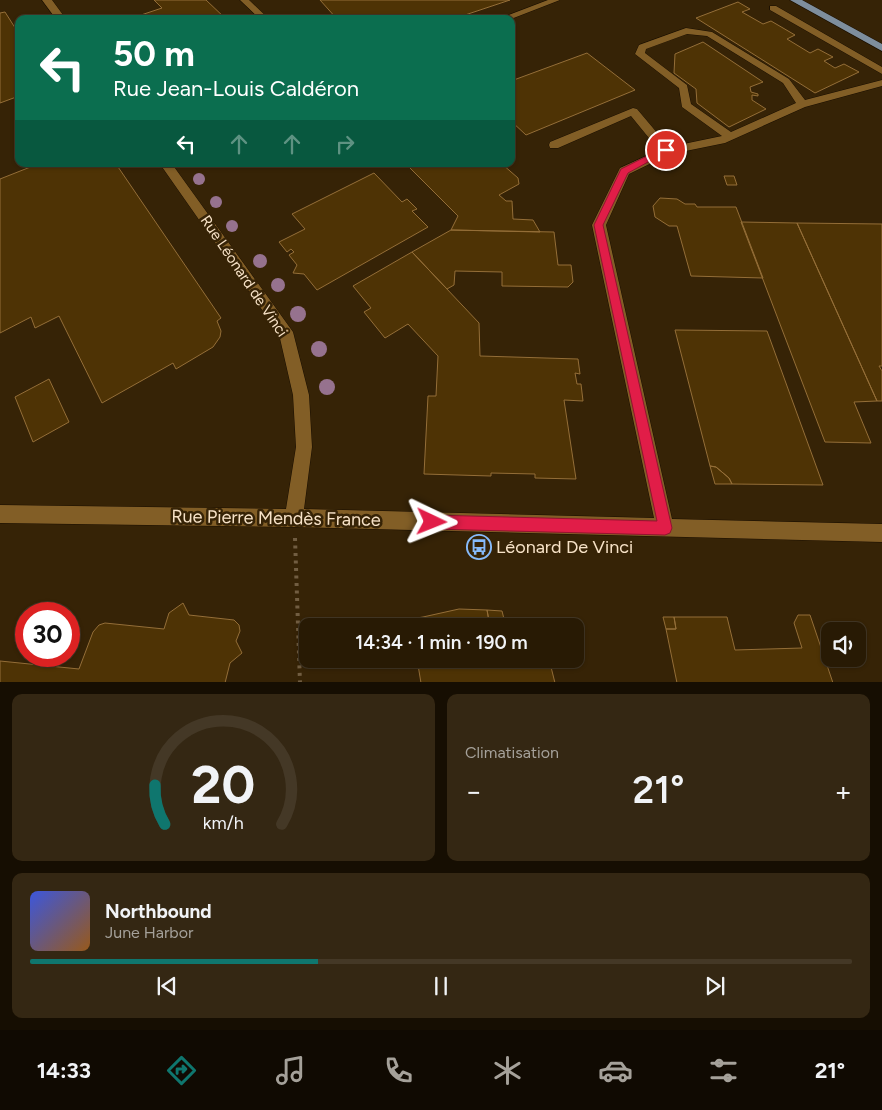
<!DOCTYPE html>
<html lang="fr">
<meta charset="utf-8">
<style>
body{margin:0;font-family:Figtree,sans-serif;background:#342713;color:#f1f3f6;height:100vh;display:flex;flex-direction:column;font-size:19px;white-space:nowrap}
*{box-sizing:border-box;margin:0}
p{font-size:16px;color:#a5a19a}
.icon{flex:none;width:28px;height:28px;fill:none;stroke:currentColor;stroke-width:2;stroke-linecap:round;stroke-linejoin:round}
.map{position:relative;height:682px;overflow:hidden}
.drawer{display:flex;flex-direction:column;gap:12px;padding:12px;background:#160e02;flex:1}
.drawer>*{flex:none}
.banner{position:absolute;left:15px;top:15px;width:500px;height:152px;border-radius:10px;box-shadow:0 1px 4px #0004,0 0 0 1px #443826;background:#0b6e4f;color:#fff;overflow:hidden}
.fabs{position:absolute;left:821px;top:622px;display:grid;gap:10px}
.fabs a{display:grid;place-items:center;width:45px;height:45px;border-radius:10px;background:#281a04;box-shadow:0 1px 4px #0004,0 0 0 1px #443826;font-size:25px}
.speed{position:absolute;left:15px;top:602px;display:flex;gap:10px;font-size:25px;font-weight:700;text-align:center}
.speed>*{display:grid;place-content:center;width:65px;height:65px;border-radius:50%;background:#281a04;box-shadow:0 1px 4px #0004,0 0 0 1px #443826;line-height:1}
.speed .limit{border:8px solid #d22;background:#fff;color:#111}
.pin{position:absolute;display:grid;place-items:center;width:42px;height:42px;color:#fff;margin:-21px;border:2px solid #fff;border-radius:50%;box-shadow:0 1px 5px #0007}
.me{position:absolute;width:55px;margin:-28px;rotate:92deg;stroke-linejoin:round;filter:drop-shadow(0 0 4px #0008)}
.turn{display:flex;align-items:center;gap:18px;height:105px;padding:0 15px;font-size:22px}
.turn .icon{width:65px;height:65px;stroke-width:2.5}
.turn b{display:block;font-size:35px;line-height:42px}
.lanes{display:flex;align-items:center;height:48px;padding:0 15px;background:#0003;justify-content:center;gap:25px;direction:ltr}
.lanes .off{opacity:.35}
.big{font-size:38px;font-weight:600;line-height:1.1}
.drawer .card{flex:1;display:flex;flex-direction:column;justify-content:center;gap:8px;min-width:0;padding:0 18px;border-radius:10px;background:#342713}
.drawer .dial{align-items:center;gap:0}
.dial svg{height:130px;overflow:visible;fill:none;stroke:#443826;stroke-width:7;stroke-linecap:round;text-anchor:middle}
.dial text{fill:#f1f3f6;stroke:none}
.song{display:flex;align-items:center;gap:15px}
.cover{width:60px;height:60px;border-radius:8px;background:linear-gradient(135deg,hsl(230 70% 55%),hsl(30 70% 35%))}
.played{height:5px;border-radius:2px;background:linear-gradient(90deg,#0f766e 35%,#443826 35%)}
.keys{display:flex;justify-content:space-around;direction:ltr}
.heat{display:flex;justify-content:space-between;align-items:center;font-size:28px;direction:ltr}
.drawer .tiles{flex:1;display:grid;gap:12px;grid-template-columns:1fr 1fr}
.card:last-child{grid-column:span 2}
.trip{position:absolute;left:299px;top:618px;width:285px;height:50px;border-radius:10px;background:#281a04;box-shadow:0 1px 4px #0004,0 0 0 1px #443826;font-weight:600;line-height:50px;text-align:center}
.menu{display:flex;height:80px;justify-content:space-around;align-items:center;background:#100a02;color:#a5a19a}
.menu .icon{width:35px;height:35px}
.menu .active{color:#0f766e}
.menu b{font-size:22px;color:#f1f3f6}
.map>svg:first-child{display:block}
.building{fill:#4e3305;stroke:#946e38}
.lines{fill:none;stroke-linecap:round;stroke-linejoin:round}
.lane-casing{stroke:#190e01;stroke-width:1}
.street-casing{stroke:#190e01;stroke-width:1}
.primary-casing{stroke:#190e01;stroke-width:1}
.path{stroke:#715d41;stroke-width:4;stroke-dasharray:3 4.5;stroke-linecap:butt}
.lane{fill:#825e26;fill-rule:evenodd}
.street{fill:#825e26;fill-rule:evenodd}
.primary{fill:#7e8e9d;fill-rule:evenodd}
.tree{fill:#96728e}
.route{fill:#e11d48;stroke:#92132f}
.labels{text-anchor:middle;stroke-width:5;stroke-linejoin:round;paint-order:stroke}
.street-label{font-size:15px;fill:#f7e2c7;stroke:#362306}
.near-street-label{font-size:18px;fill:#f7e2c7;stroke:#362306}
.near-poi-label{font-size:18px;fill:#f7e2c7;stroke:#362306;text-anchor:start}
</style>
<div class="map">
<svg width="882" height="683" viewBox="0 0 882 683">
<rect width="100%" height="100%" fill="#362306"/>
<path class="building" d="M154,0H206L226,19H137L135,17L162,8Z
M320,0H510L453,19H337Z
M738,2L750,9L742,12L763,24L771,21L795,35L787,39L810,53L818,49L833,57L824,61L835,68L844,64L859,72L815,93L696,18Z
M5,12L19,34V96L0,103V13Z
M703,42L763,82L750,87L751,92L758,94V96L752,95V100L766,109L729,127L697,103L696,89L674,73L675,54Z
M587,53L635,90L526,135L511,121V81Z
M38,164H116L221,318L217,321L221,331L220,337L213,347L176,369L173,363L102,403L59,316L35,328L31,317L0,333V179Z
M406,164H502L518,178L519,184L499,195L506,201H512L513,219L533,220L540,232L451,230L458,216Z
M374,173L402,202L407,199L417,209L412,211L428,227L317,290L304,274L293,273L297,265L289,255L294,252L291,249L287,252L279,242L305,229L292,214Z
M724,176H734L737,185H727Z
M660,198L677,199L685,204H695L697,207H736L763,278L691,276L677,226H669L655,217L653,206Z
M741,222L797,223L877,401L854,402L871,443L825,442Z
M797,223L882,224V366H879L882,371V401H877Z
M451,230L554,232L558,265H571L573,282L568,287L502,286V272L455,271L454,285L447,289L412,252Z
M412,252L479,323L480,356L578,359L580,374L575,373L577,384H581L583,401L564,400L576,479L535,478V474L491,473V476L424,474L428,396H436L438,356L408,324L385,338L364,312L371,308L353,286Z
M675,330L767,331L823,485L732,484L729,478L716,467L710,466Z
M49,379L69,422L33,442L15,397Z
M710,466L716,467L729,478L732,484H715Z
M183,603L189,615L234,620L239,625L240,631L236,641L242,653L230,663L225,683H0V661L79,669L93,632L99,625L105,623L164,629L169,613Z
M459,609L487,610L489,621L504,619L506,626H424L423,617Z
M487,610L502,611L504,619L489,621Z
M798,615H810L833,683H677L666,629H676L674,617H727L735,650L802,648L794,623Z
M423,617L424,626H413L411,619Z
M663,617H674L676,629H666Z
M417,659H549L555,683H421Z"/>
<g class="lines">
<defs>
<path id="lane" d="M240,0H249L269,19H260Z
M548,0H560L511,19H498Z
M770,6H776L882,67V74L770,10Z
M686,28L712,32L789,79L805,100L882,80V86L805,107L725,143L666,155L662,154L631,116L558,148H550L549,145L550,142L633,108L637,109L669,147L722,136L682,107L679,88L635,54L639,45ZM687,34L707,36L783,83L796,103L731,132L691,104L687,85L645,53L646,49Z"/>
<path id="street" d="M42,0H52L66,19H56Z
M666,147L672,151L670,154L629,174L606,225L672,519L882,524V542L294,527L0,523V505L286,509L296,447L293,395L279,334L160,164H172L293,332L309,395L312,447L304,509L654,518L592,225L620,168Z"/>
<path id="primary" d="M790,0H802L882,44V51Z"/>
</defs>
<use href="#lane" class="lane-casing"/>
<use href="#street" class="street-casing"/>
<use href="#primary" class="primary-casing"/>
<path class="path" d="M295,538L300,683"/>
<use href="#lane" class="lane"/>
<use href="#street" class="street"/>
<use href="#primary" class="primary"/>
</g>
<g class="tree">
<circle cx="199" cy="179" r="6"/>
<circle cx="216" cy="202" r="6"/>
<circle cx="232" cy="226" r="6"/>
<circle cx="260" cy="261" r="7"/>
<circle cx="278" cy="285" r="7"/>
<circle cx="298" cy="314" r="8"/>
<circle cx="319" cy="349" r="8"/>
<circle cx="327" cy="387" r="8"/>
</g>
<path class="route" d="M663,148H669L670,150L628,173L603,225L672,528L670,533L665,535L432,529L427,527L425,522L427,517L432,515L657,521L594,225L621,169Z"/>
<defs>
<symbol id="bus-ring" viewBox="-11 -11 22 22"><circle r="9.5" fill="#362306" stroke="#87bbfb" stroke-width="1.5"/><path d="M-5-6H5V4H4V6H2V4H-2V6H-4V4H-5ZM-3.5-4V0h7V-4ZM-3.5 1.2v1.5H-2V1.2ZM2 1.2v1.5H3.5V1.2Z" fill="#87bbfb"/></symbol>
</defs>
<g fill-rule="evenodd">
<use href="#bus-ring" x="465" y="533" width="28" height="28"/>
</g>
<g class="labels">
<g class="street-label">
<text transform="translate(244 276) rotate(56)" y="5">Rue Léonard de Vinci</text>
</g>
<g class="near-street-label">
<text transform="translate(276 518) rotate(1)" y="6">Rue Pierre Mendès France</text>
</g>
<g class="near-poi-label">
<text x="496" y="553">Léonard De Vinci</text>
</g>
</g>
</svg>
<div class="fabs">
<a><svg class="icon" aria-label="sound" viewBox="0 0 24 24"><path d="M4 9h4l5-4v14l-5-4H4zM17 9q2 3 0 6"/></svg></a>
</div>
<div class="speed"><div class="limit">30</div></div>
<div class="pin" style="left:666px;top:150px;background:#d93025"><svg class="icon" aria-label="arrive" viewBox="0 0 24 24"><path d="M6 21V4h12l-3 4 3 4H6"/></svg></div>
<svg class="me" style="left:432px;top:522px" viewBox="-20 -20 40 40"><path d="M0-17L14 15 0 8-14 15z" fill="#e11d48" stroke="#fff" stroke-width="4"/></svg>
<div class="trip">14:34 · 1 min · 190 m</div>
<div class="banner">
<div class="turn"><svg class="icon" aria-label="left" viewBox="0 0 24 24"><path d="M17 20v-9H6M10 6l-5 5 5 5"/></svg><div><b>50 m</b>Rue Jean-Louis Caldéron</div></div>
<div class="lanes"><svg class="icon" aria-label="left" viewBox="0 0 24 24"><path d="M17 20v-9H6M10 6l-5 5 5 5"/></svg><svg class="icon off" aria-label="ahead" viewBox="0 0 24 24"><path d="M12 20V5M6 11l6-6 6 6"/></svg><svg class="icon off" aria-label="ahead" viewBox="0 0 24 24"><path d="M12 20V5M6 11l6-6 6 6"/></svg><svg class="icon off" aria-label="right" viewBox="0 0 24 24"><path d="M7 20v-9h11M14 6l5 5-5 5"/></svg></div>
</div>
</div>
<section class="drawer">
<div class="tiles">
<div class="card dial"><svg viewBox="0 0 100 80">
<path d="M14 69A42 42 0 1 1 86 69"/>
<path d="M14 69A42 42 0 0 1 8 45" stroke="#0f766e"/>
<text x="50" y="56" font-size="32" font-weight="700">20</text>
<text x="50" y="72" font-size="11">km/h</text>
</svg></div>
<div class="card"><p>Climatisation</p>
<div class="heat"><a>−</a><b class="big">21°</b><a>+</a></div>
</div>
<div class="card">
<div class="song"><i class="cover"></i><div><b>Northbound</b><p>June Harbor</p></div></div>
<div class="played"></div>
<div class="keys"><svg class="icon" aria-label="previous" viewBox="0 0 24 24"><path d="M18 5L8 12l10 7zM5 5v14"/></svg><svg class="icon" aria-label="pause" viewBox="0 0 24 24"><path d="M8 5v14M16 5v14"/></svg><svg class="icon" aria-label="next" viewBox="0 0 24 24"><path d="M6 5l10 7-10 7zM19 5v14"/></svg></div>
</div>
</div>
</section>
<nav class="menu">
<b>14:33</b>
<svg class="icon active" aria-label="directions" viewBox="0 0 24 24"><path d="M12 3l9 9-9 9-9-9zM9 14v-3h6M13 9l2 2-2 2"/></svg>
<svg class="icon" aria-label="music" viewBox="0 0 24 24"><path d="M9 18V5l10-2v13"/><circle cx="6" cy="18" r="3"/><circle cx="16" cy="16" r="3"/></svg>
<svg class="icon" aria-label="phone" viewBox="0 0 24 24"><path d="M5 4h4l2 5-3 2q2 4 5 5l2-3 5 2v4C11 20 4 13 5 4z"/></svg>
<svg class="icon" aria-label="climate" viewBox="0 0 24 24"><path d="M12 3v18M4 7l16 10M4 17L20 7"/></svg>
<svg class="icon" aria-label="car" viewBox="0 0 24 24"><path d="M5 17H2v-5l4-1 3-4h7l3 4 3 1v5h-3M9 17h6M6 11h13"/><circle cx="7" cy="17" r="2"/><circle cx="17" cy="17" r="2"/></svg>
<svg class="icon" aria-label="filters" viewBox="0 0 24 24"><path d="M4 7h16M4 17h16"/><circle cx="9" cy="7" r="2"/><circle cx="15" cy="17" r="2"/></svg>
<b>21°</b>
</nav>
